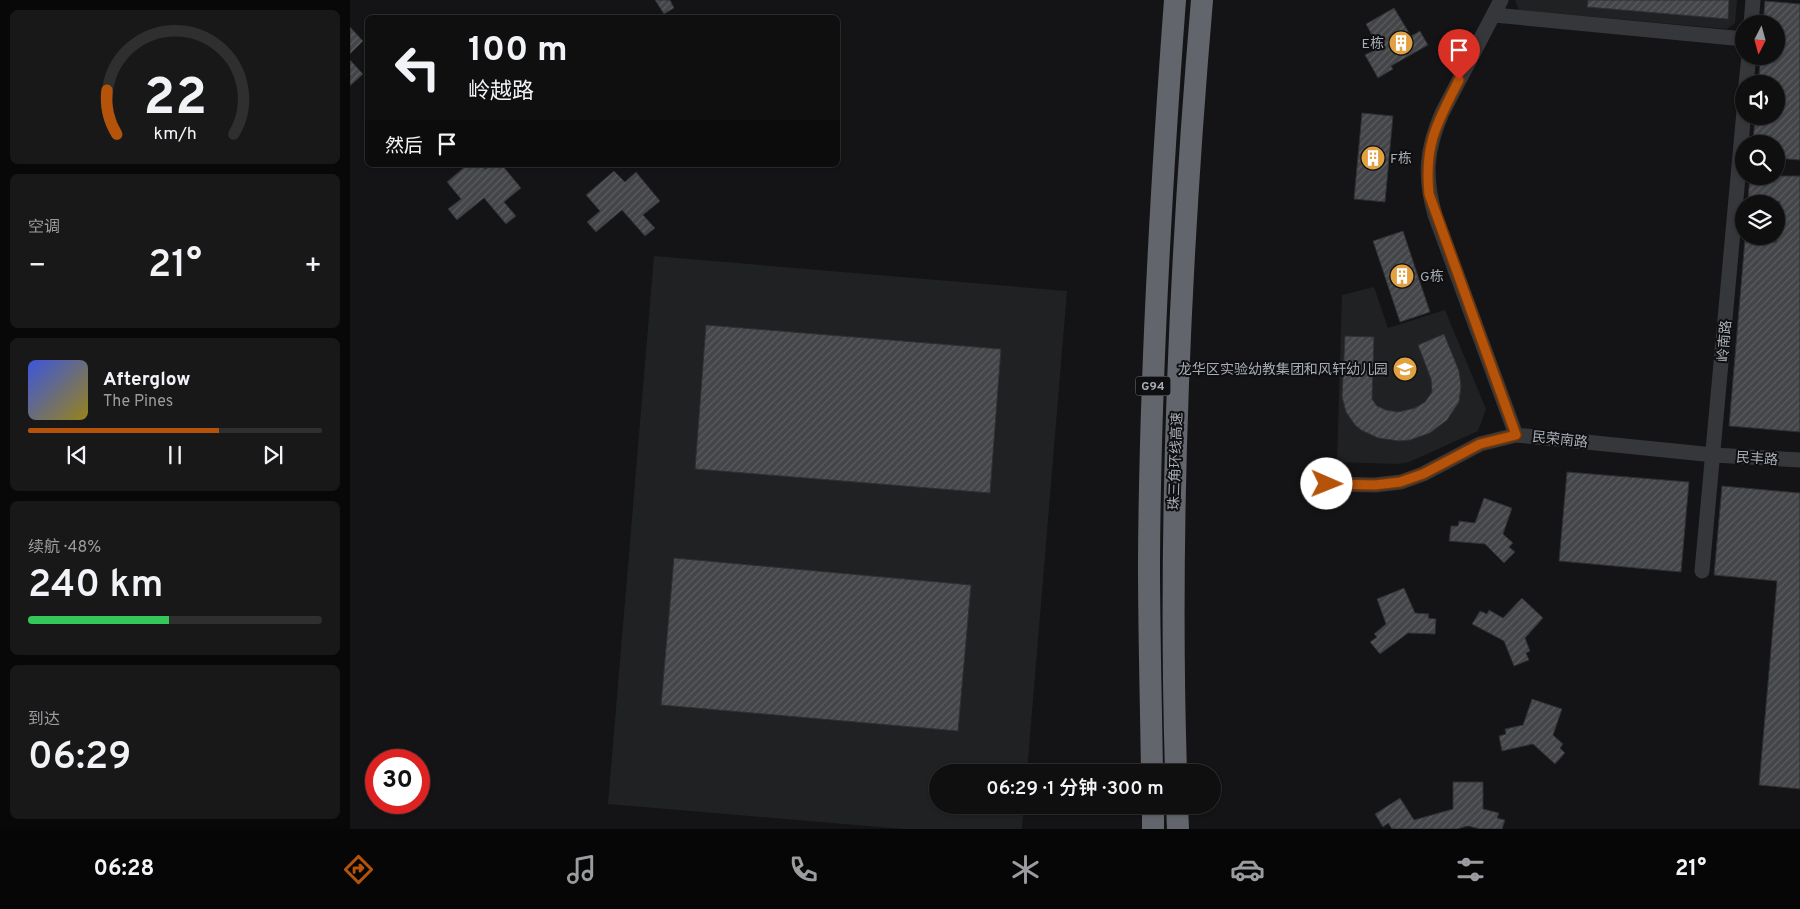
<!DOCTYPE html>
<html lang="zh">
<meta charset="utf-8">
<style>
body{margin:0;font-family:Overpass,"Noto Sans SC",sans-serif;background:#181819;color:#f1f3f6;height:100vh;display:flex;flex-direction:column;font-size:19px;white-space:nowrap}
*{box-sizing:border-box;margin:0}
p{font-size:16px;color:#9b9c9f}
.icon{flex:none;width:28px;height:28px;fill:none;stroke:currentColor;stroke-width:2;stroke-linecap:round;stroke-linejoin:round}
.map{position:relative;flex:1;overflow:hidden}
.panel{display:flex;flex-direction:column;gap:10px;padding:10px;background:#080809;width:350px}
.panel>*{flex:none}
.guide{position:absolute;left:15px;top:15px;width:475px;height:152px;border-radius:8px;box-shadow:0 1px 4px #0004,0 0 0 1px #2f2f30;background:#0f0f10;color:#f1f3f6;overflow:hidden}
.needle{width:32px;rotate:186deg}
.buttons{position:absolute;left:1385px;top:15px;display:grid;gap:10px}
.buttons a{display:grid;place-items:center;width:50px;height:50px;border-radius:50%;background:#0f0f10;box-shadow:0 1px 4px #0004,0 0 0 1px #2f2f30;font-size:25px}
.speed{position:absolute;left:15px;top:749px;display:flex;gap:10px;font-size:25px;font-weight:700;text-align:center}
.speed>*{display:grid;place-content:center;width:65px;height:65px;border-radius:50%;background:#0f0f10;box-shadow:0 1px 4px #0004,0 0 0 1px #2f2f30;line-height:1}
.speed .limit{border:8px solid #d22;background:#fff;color:#111}
.pin{position:absolute;display:grid;place-items:center;width:42px;height:42px;color:#fff;margin:-51px -21px;border-radius:50% 50% 50% 0;rotate:-45deg;box-shadow:0 0 5px #0007}
.pin .icon{rotate:45deg}
.me{position:absolute;width:55px;margin:-28px;rotate:91deg;stroke-linejoin:round;filter:drop-shadow(0 0 4px #0008)}
.turn{display:flex;align-items:center;gap:18px;height:105px;padding:0 20px;font-size:22px}
.turn .icon{width:65px;height:65px;stroke-width:2.5}
.turn b{display:block;font-size:35px;line-height:42px}
.then{display:flex;align-items:center;height:48px;padding:0 20px;background:#0003;gap:10px;font-size:19px}
.big{font-size:38px;font-weight:600;line-height:1.1}
.panel .tile{flex:1;display:flex;flex-direction:column;justify-content:center;gap:8px;min-width:0;padding:0 18px;border-radius:8px;background:#181819}
.panel .dial{align-items:center;gap:0}
.dial svg{height:130px;overflow:visible;fill:none;stroke:#2f2f30;stroke-width:7;stroke-linecap:round;text-anchor:middle}
.dial text{fill:#f1f3f6;stroke:none}
.song{display:flex;align-items:center;gap:15px}
.cover{width:60px;height:60px;border-radius:8px;background:linear-gradient(135deg,hsl(230 70% 55%),hsl(50 70% 35%))}
.played{height:5px;border-radius:2px;background:linear-gradient(90deg,#b45309 65%,#2f2f30 65%)}
.keys{display:flex;justify-content:space-around;direction:ltr}
.heat{display:flex;justify-content:space-between;align-items:center;font-size:28px;direction:ltr}
.charge{height:8px;border-radius:4px;background:linear-gradient(90deg,#34c759 48%,#2f2f30 0)}
.trip{position:absolute;left:579px;top:764px;width:292px;height:50px;border-radius:25px;background:#0f0f10;box-shadow:0 1px 4px #0004,0 0 0 1px #2f2f30;font-weight:600;line-height:50px;text-align:center}
.tabs{display:flex;height:80px;justify-content:space-around;align-items:center;background:#060606;color:#9b9c9f}
.tabs .icon{width:35px;height:35px}
.tabs .current{color:#b45309}
.tabs b{font-size:22px;color:#f1f3f6}
main{display:flex;flex:1;min-height:0}
.map>svg:first-child{display:block}
.built{fill:#202123}
.building{fill:url(#building-hatch);stroke:#2e2f32}
.lines{fill:none;stroke-linecap:round;stroke-linejoin:round}
.minor{stroke:#36373a;stroke-width:15}
.highway{stroke:#62656b;stroke-width:22}
.route-casing{stroke:#753606;stroke-width:12}
.route{stroke:#b45309;stroke-width:9}
.labels{text-anchor:middle;stroke-width:4;stroke-linejoin:round;paint-order:stroke}
.shield{fill:#0f0f11;stroke:#797d84;stroke-width:1}
.shield-label{font-size:12px;font-weight:bold;fill:#a7acb5}
.poi-label{font-size:14px;fill:#a7acb5;stroke:#0f0f11;text-anchor:end}
.street-label{font-size:14px;fill:#a7acb5;stroke:#0f0f11}
</style>
<main>
<section class="panel">
<div class="tile dial"><svg viewBox="0 0 100 80">
<path d="M14 69A42 42 0 1 1 86 69"/>
<path d="M14 69A42 42 0 0 1 8 42" stroke="#b45309"/>
<text x="50" y="56" font-size="32" font-weight="700">22</text>
<text x="50" y="72" font-size="11">km/h</text>
</svg></div>
<div class="tile"><p>空调</p>
<div class="heat"><a>−</a><b class="big">21°</b><a>+</a></div>
</div>
<div class="tile">
<div class="song"><i class="cover"></i><div><b>Afterglow</b><p>The Pines</p></div></div>
<div class="played"></div>
<div class="keys"><svg class="icon" aria-label="previous" viewBox="0 0 24 24"><path d="M18 5L8 12l10 7zM5 5v14"/></svg><svg class="icon" aria-label="pause" viewBox="0 0 24 24"><path d="M8 5v14M16 5v14"/></svg><svg class="icon" aria-label="next" viewBox="0 0 24 24"><path d="M6 5l10 7-10 7zM19 5v14"/></svg></div>
</div>
<div class="tile"><p>续航 · 48%</p><b class="big">240 km</b><div class="charge"></div></div>
<div class="tile"><p>到达</p><b class="big">06:29</b></div>
</section>
<div class="map">
<svg width="1450" height="829" viewBox="0 0 1450 829">
<defs>
<pattern id="building-hatch" width="6" height="6" patternUnits="userSpaceOnUse" patternTransform="scale(1.25)"><rect width="6" height="6" fill="#434549"/><path d="M-1 1l2-2M0 6l6-6M5 7l2-2" fill="none" stroke="#5b5d61"/></pattern>
</defs>
<rect width="100%" height="100%" fill="#141416"/>
<path class="built" d="M1165,0H1387L1385,23L1377,29L1169,10Z
M304,256L717,291L677,772H588V805H674L672,829H553L258,804Z
M1024,287L1038,328L1095,310L1136,409L1128,431L1059,462L1047,464L987,462L992,295Z"/>
<path class="building" d="M305,0H320L324,8L314,14Z
M1238,0H1379L1378,19L1237,7Z
M1415,1L1450,4V160L1426,158V144H1403L1405,116H1426V84H1408L1411,56H1426V24H1413Z
M1044,8L1061,36L1070,31L1078,45L1041,66L1043,69L1028,78L1015,55L1029,48L1016,24Z
M0,27L13,41L0,54Z
M0,60L13,74L0,86Z
M1012,113L1043,116L1035,202L1004,199Z
M117,165H132L135,169L141,165H152L171,188L154,202L166,216L156,224L134,198L107,220L98,209L111,199L97,182Z
M264,171L275,182L286,172L310,201L293,215L305,228L295,236L272,210L246,232L237,222L250,211L236,195Z
M1400,176H1450V432L1379,426L1395,239L1426,242L1430,202L1398,199Z
M1053,231L1080,312L1050,322L1023,241Z
M356,325L651,349L640,493L345,469Z
M1094,334L1109,371L1111,386L1109,402L1097,420L1080,433L1060,440L1049,441L1028,438L1011,430L1005,425L996,412L992,397L995,336L1024,337L1022,399L1027,406L1036,410L1048,412L1065,408L1075,402L1082,392L1081,379L1068,345Z
M1217,472L1339,482L1331,572L1209,561Z
M1372,486L1450,493V789L1409,785L1427,581L1364,575Z
M1134,498L1162,508L1153,534L1163,543L1159,547L1165,552L1154,563L1135,544L1099,541L1101,526H1108L1109,521L1125,523Z
M324,558L621,585L608,731L311,705Z
M1054,588L1065,613L1079,614L1078,618L1086,619L1085,634L1058,633L1030,654L1020,642L1027,637L1024,634L1036,624L1027,599Z
M1172,598L1193,618L1175,638L1180,651L1176,653L1179,660L1164,666L1154,641L1122,624L1130,611L1137,614L1139,610L1153,618Z
M1182,699L1212,709L1203,735L1213,744L1210,748L1215,753L1205,764L1183,744L1152,751L1149,736L1156,734L1155,729L1173,725Z
M1103,782H1133V809L1149,813L1147,818L1155,820L1152,829H1130L1118,826L1107,829H1042L1038,823L1033,827L1025,814L1050,798L1064,820L1103,809Z"/>
<g class="lines">
<path class="minor" d="M1151,0L1092,113C1076,150 1074,176 1085,215L1166,435
M1144,15L1394,39
M1401,24L1403,0
M1396,84L1399,56
M977,484L1025,485L1051,482L1073,474L1130,444L1166,435L1364,455L1450,460
M1352,571L1394,111"/>
<path class="highway" d="M802,772C801,703 799,633 799,563C800,375 811,187 825,0
M826,772C818,515 830,257 852,0
M803,805V829
M827,805L828,829"/>
</g>
<g class="lines">
<defs>
<path id="route" d="M977,484L1025,485L1050,482L1073,474L1130,444L1166,435L1079,194C1074,144 1087,123 1109,80"/>
</defs>
<use href="#route" class="route-casing"/>
<use href="#route" class="route"/>
</g>
<defs>
<symbol id="building-disc" viewBox="-11 -11 22 22"><circle r="9.5" fill="#e2a141" stroke="#0f0f11"/><path d="M-4-6H4V6H1V3H-1V6H-4ZM-2.5-4.3h1.7v1.8h-1.7ZM.8-4.3h1.7v1.8H.8ZM-2.5-1h1.7V.8h-1.7ZM.8-1h1.7V.8H.8Z" fill="#fff"/></symbol>
<symbol id="school-disc" viewBox="-11 -11 22 22"><circle r="9.5" fill="#e2a141" stroke="#0f0f11"/><path d="M0-5L7-2L0 1L-7-2ZM-4 1L0 2.5L4 1V4Q0 6-4 4Z" fill="#fff"/></symbol>
</defs>
<g fill-rule="evenodd">
<use href="#building-disc" x="1037" y="29" width="28" height="28"/>
<use href="#building-disc" x="1009" y="144" width="28" height="28"/>
<use href="#building-disc" x="1038" y="262" width="28" height="28"/>
<use href="#school-disc" x="1041" y="355" width="28" height="28"/>
</g>
<g class="labels">
<rect class="shield" x="785.5" y="376.5" width="35" height="19" rx="4"/>
<g class="shield-label">
<text x="803" y="390">G94</text>
</g>
<g class="poi-label">
<text x="1034" y="48">E栋</text>
<text x="1040" y="163" text-anchor="start">F栋</text>
<text x="1070" y="281" text-anchor="start">G栋</text>
<text x="1038" y="374">龙华区实验幼教集团和风轩幼儿园</text>
</g>
<g class="street-label">
<text transform="translate(1374 341) rotate(-85)" y="5">岭南路</text>
<text transform="translate(1210 439) rotate(6)" y="5">民荣南路</text>
<text transform="translate(1407 458) rotate(4)" y="5">民丰路</text>
<text transform="translate(825 461) rotate(-88)" y="5">珠三角环线高速</text>
</g>
</g>
</svg>
<div class="buttons">
<a><svg class="needle" viewBox="-14 -14 28 28"><path d="M0-13l5 13h-10z" fill="#e53935"/><path d="M0 13l5-13h-10z" fill="#9b9c9f"/></svg></a>
<a><svg class="icon" aria-label="sound" viewBox="0 0 24 24"><path d="M4 9h4l5-4v14l-5-4H4zM17 9q2 3 0 6"/></svg></a>
<a><svg class="icon" aria-label="search" viewBox="0 0 24 24"><circle cx="10" cy="10" r="6"/><path d="M15 15l6 6"/></svg></a>
<a><svg class="icon" aria-label="layers" viewBox="0 0 24 24"><path d="M12 4l9 5-9 5-9-5zM3 14l9 5 9-5"/></svg></a>
</div>
<div class="speed"><div class="limit">30</div></div>
<div class="pin" style="left:1109px;top:80px;background:#d93025"><svg class="icon" aria-label="arrive" viewBox="0 0 24 24"><path d="M6 21V4h12l-3 4 3 4H6"/></svg></div>
<svg class="me" style="left:977px;top:484px" viewBox="-20 -20 40 40"><circle r="19" fill="#fff"/><path d="M0-13L10 11 0 6-10 11z" fill="#b45309"/></svg>
<div class="trip">06:29 · 1 分钟 · 300 m</div>
<div class="guide">
<div class="turn"><svg class="icon" aria-label="left" viewBox="0 0 24 24"><path d="M17 20v-9H6M10 6l-5 5 5 5"/></svg><div><b>100 m</b>岭越路</div></div>
<div class="then">然后<svg class="icon" aria-label="arrive" viewBox="0 0 24 24"><path d="M6 21V4h12l-3 4 3 4H6"/></svg></div>
</div>
</div>
</main>
<nav class="tabs">
<b>06:28</b>
<svg class="icon current" aria-label="directions" viewBox="0 0 24 24"><path d="M12 3l9 9-9 9-9-9zM9 14v-3h6M13 9l2 2-2 2"/></svg>
<svg class="icon" aria-label="music" viewBox="0 0 24 24"><path d="M9 18V5l10-2v13"/><circle cx="6" cy="18" r="3"/><circle cx="16" cy="16" r="3"/></svg>
<svg class="icon" aria-label="phone" viewBox="0 0 24 24"><path d="M5 4h4l2 5-3 2q2 4 5 5l2-3 5 2v4C11 20 4 13 5 4z"/></svg>
<svg class="icon" aria-label="climate" viewBox="0 0 24 24"><path d="M12 3v18M4 7l16 10M4 17L20 7"/></svg>
<svg class="icon" aria-label="car" viewBox="0 0 24 24"><path d="M5 17H2v-5l4-1 3-4h7l3 4 3 1v5h-3M9 17h6M6 11h13"/><circle cx="7" cy="17" r="2"/><circle cx="17" cy="17" r="2"/></svg>
<svg class="icon" aria-label="filters" viewBox="0 0 24 24"><path d="M4 7h16M4 17h16"/><circle cx="9" cy="7" r="2"/><circle cx="15" cy="17" r="2"/></svg>
<b>21°</b>
</nav>
